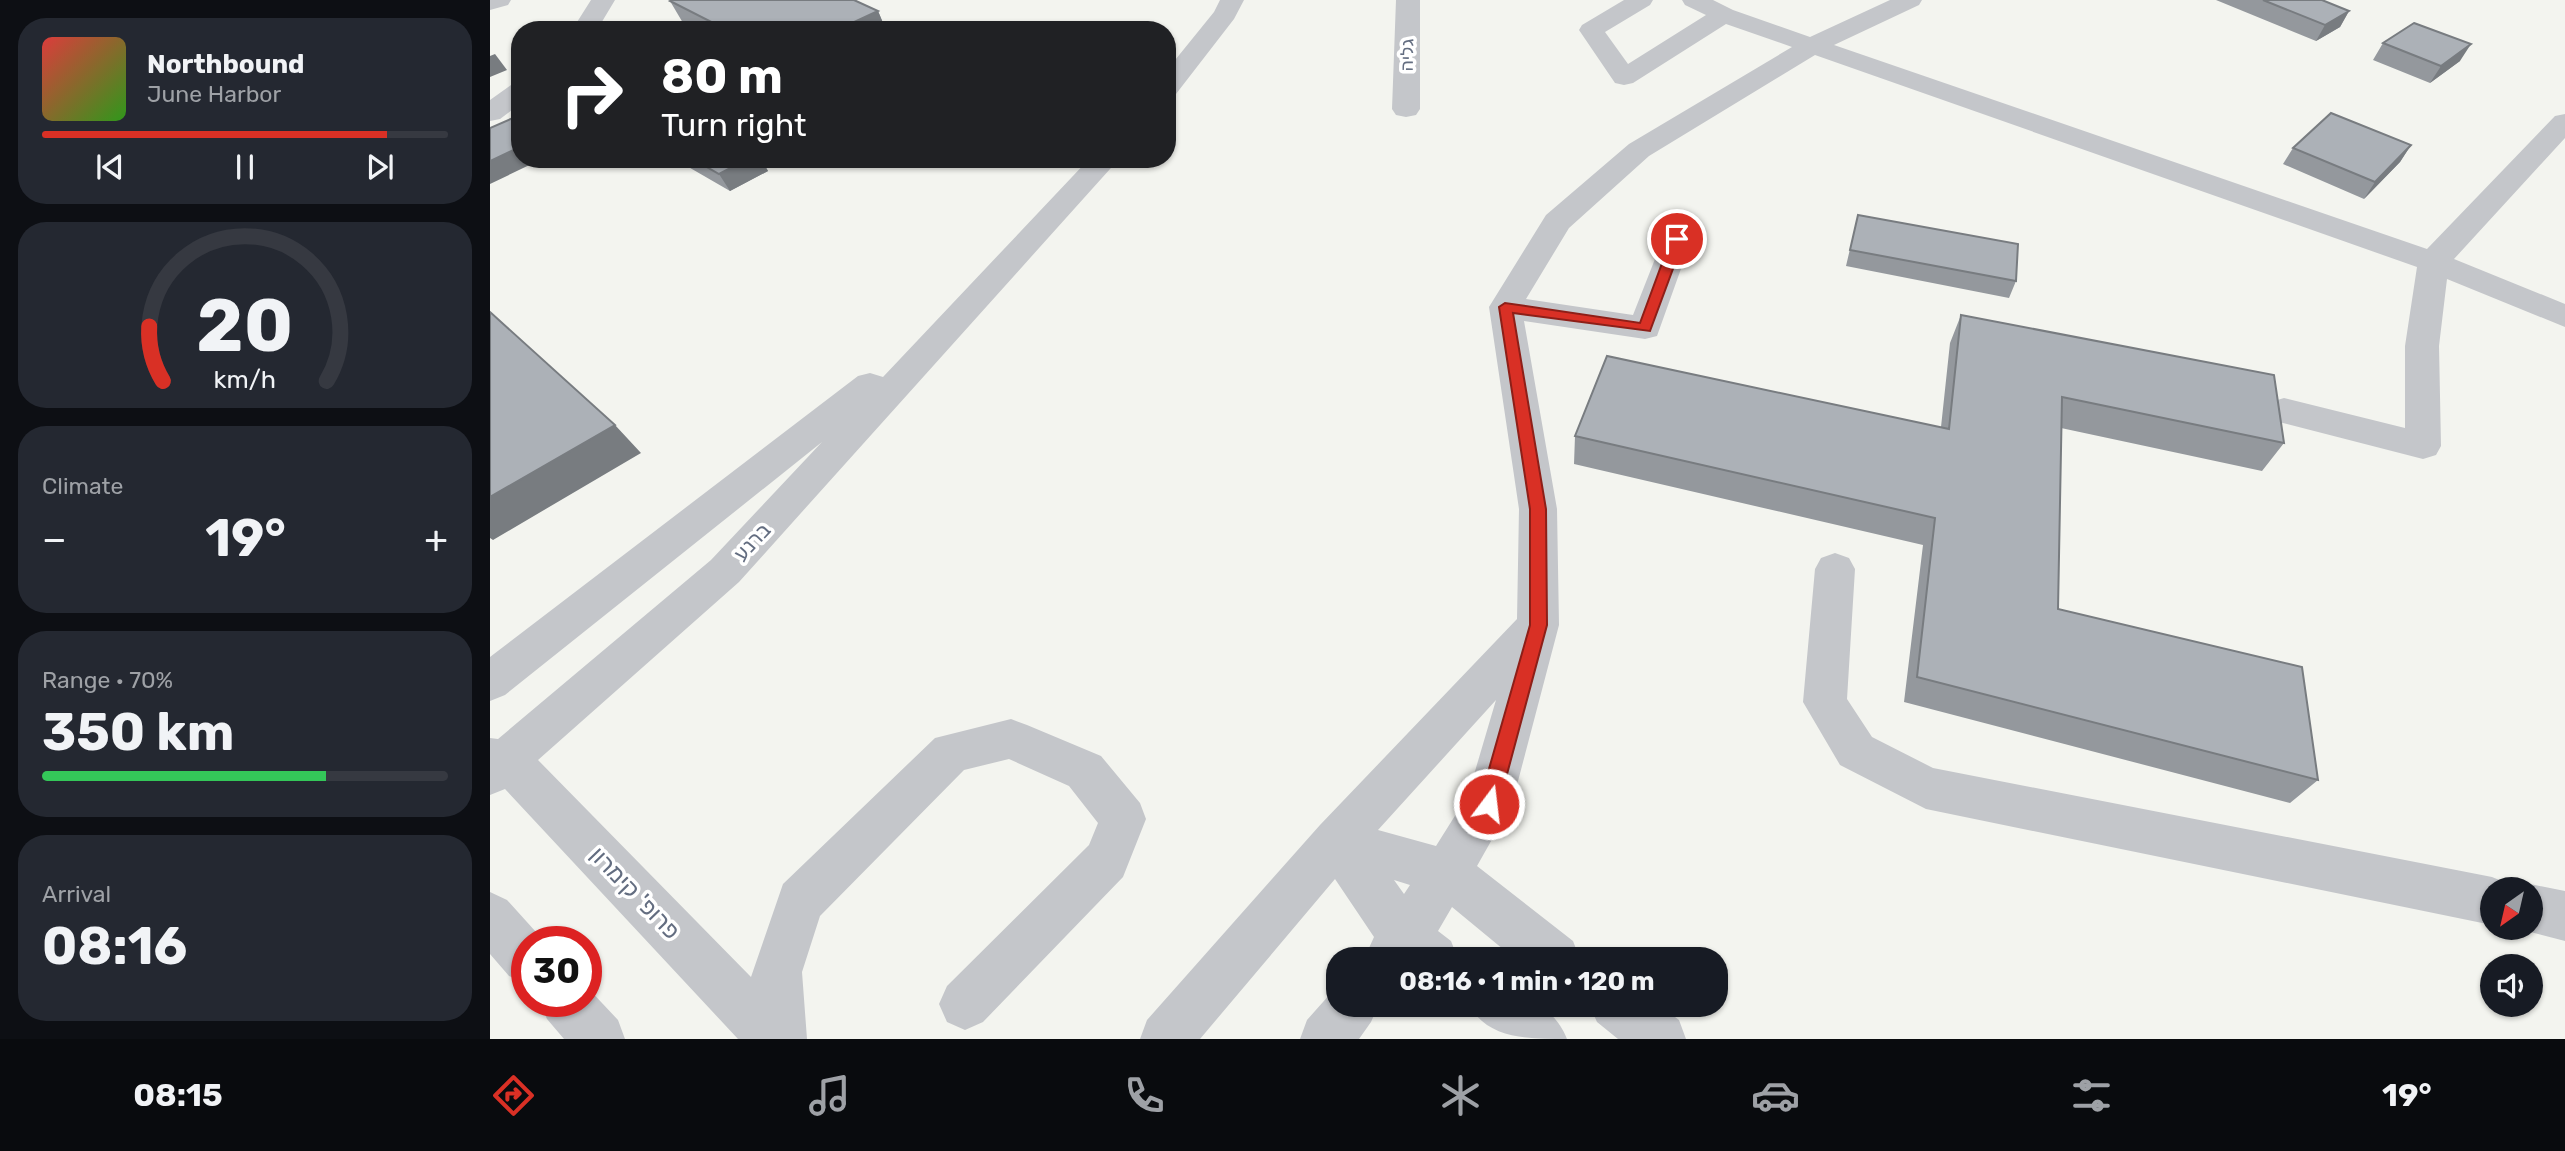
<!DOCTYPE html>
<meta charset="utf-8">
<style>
body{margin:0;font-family:Rubik,Heebo,sans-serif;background:#242831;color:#f1f3f6;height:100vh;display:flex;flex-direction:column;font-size:26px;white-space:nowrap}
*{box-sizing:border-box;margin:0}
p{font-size:23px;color:#9ea1a6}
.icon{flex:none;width:38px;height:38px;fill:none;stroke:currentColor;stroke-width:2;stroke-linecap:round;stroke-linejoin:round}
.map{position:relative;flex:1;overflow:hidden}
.panel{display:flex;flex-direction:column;gap:18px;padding:18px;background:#0d0f14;width:490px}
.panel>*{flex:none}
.top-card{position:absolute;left:21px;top:21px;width:665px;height:147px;border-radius:28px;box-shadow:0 2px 5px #0004;background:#202124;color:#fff;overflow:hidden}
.needle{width:46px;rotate:214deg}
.tools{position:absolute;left:1990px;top:877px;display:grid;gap:14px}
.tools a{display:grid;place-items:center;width:63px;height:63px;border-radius:50%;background:#171b24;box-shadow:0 2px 5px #0004;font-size:35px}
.speed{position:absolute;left:21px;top:926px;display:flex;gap:14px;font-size:35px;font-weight:700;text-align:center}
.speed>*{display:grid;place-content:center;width:91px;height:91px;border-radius:50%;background:#171b24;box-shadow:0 2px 5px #0004;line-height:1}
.speed .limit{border:10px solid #d22;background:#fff;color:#111}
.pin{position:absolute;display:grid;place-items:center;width:60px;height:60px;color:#fff;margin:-30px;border:4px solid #fff;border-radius:50%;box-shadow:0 2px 7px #0007}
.me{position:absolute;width:77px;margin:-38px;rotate:15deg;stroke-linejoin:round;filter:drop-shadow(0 0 5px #0008)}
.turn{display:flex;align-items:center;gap:24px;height:147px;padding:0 35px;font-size:32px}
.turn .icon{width:91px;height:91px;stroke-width:2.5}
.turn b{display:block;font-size:49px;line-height:60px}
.big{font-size:52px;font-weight:700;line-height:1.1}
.panel .tile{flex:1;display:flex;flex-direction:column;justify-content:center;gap:10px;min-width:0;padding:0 24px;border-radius:28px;background:#242831}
.panel .dial{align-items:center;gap:0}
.dial svg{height:182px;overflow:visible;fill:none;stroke:#363941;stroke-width:7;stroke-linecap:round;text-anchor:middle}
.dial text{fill:#f1f3f6;stroke:none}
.song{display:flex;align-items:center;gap:21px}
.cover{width:84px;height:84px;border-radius:10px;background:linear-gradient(135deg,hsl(0 70% 55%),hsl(110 70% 35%))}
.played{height:7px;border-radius:4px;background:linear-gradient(90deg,#d93025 85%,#363941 85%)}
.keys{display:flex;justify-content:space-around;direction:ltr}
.heat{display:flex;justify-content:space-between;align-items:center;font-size:38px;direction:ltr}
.charge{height:10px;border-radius:5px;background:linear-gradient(90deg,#34c759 70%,#363941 0)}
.trip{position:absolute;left:836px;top:947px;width:402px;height:70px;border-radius:28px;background:#171b24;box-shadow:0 2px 5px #0004;font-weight:700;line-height:70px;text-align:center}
.tab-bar{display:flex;height:112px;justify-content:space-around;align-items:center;background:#090b0e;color:#9ea1a6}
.tab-bar .icon{width:49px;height:49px}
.tab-bar .on{color:#d93025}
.tab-bar b{font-size:32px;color:#f1f3f6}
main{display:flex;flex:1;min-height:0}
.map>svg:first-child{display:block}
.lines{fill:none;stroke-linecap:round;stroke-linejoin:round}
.minor{fill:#c4c6ca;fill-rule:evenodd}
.wall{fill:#94989d}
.shaded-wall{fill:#787c80}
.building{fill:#acb1b7;stroke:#787c80;stroke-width:2}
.route{fill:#d93025;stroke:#8d1f18;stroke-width:2}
.labels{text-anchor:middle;stroke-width:7;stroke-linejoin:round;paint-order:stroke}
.far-street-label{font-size:18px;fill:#636d80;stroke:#fff}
.street-label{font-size:21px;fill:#636d80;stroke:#fff}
.near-street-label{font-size:24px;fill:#636d80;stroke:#fff}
</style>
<main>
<section class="panel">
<div class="tile">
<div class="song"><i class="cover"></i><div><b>Northbound</b><p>June Harbor</p></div></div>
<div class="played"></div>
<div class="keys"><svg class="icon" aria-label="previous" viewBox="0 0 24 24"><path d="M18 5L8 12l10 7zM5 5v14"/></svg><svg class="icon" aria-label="pause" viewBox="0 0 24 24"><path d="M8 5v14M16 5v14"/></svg><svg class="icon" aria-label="next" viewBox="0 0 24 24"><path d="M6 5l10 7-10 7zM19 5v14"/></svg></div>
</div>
<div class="tile dial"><svg viewBox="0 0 100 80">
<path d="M14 69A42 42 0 1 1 86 69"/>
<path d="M14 69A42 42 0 0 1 8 45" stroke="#d93025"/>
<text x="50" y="56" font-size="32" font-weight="700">20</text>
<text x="50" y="72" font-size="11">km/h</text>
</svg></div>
<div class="tile"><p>Climate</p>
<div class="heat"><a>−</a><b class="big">19°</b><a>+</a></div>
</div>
<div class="tile"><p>Range · 70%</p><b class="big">350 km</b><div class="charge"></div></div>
<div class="tile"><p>Arrival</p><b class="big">08:16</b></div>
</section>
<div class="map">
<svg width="2075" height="1039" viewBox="0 0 2075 1039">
<rect width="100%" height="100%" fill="#f3f4ef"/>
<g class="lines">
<path class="minor" d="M0,0H21L18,5L0,10Z
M101,0H125L107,30H82Z
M730,0H754L744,19L686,94L677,96V70L724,12Z
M906,0H930V109L926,115L916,117L906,115L902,109Z
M1134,0H1163L1160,5L1115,32L1138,64L1216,15L1195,5L1192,0H1223L1243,10L1320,37L1400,0H1432L1429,5L1344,45L1937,249L2065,116L2075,114V138L1964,259L2075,304V327L1957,279L1949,346L1951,446L1946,455L1933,459L1781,420L1776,411L1781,402L1794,398L1915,428V346L1927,267L1325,55L1159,156L1079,228L1036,299L1143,315L1176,231L1187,228L1198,231L1202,238L1167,336L1155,339L1034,321L1067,509L1069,625L1022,804L987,866L1083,941L1090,959H1025L962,907L948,931L961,941L968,959H874L884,937L845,879L710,1039H650L657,1020L830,825L1027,619L1029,509L999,307L1056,215L1139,144L1302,47L1236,24L1143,83L1134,85L1125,83L1089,30L1092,25ZM1006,700L978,795L946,846L888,830ZM904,880L920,885L914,894Z
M30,83V104L10,119L0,121V100L21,85Z
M599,159H629L249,582L48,760L261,977L293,884L445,738L521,719L537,725L611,756L650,803L656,819L633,877L493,1022L475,1030L457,1022L449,1004L457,986L599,845L608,823L579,786L519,759L474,770L330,916L312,972L317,1039H248L15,789L0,795V738L8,739L221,560L332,442L15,695L0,701V657L368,376L380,373L393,377Z
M1345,553L1359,558L1365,569L1357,699L1382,737L1443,768L2002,877L2019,884L2022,889H2002V925L1436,809L1350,765L1313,702L1325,569L1331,558Z
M2040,884L2075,891V941L2025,928H2040V889H2029Z
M0,892L17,900L55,942H37V983L19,976L0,954Z
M849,984V1004H889L881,1022L869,1039H810L817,1020Z
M96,986L128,1020L135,1039H74L57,1019L49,1001H96Z
M978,1004C1021,1004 1058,992 1077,1039C1035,1039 998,1039 978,1004Z
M1099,1004H1168L1189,1020L1196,1039H1128L1107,1022Z"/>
</g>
<path class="wall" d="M1726,0H1832L1859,11L1850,27L1826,41Z
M180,1L388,11L396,30H206L193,23Z
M1893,43L1970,61L1940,83L1883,60Z
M1921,145L1910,162L1874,199L1793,164L1803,148Z
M191,159H271L278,171L240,191L195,165Z
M1368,215L1526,281L1519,298L1356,266Z
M1471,315L1794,443L1772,471L1571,428L1568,609L1828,780L1800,803L1414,702L1433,545L1084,464L1085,436L1451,427L1460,343Z"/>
<path class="shaded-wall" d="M388,11L396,30H347Z
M1859,11L1850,27L1826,41L1835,25Z
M1981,44L1970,61L1940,83L1951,66Z
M5,54L17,70L0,77V56Z
M1921,145L1910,162L1874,199L1885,182Z
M30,147V159H52L0,184V161Z
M258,159H271L278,171L240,191L229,174Z
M125,425L151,453L3,540L0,538V497Z"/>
<path class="building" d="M182,0H364L388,11L347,30H237L180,1Z
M1773,0H1832L1859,11L1835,25Z
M1924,23L1981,44L1951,66L1893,43Z
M1841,113L1921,145L1885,182L1803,148Z
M30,115V147L0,161V128Z
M203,159H258L229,174Z
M1368,215L1528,244L1526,281L1360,250Z
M0,312L125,425L0,497Z
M1471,315L1784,375L1794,443L1572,397L1568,609L1812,667L1828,780L1427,677L1445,518L1085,436L1117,356L1459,429Z"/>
<path class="route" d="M1187,235L1194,239L1160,331L1023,313L1056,509L1057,625L1009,804L1006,810L999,813L992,810L989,804L1040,625V509L1009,307L1015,303L1150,323L1181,239Z"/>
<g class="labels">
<g class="far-street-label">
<text transform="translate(917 55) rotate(-89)" y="6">גליה</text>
</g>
<g class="street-label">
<text transform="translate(262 542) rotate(-47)" y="7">ברנע</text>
</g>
<g class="near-street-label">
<text transform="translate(145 893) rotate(46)" y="8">פרופ' קימרון</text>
</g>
</g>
</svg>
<div class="tools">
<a><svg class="needle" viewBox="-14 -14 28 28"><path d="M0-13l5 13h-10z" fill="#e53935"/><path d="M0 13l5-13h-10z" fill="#9ea1a6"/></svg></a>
<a><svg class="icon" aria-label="sound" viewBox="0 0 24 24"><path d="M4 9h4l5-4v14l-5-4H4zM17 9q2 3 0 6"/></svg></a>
</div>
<div class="speed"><div class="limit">30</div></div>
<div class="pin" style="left:1187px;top:239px;background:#d93025"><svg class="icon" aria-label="arrive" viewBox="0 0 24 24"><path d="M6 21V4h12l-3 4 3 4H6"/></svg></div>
<svg class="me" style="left:999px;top:804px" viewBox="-20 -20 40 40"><circle r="17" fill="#d93025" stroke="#fff" stroke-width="3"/><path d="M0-11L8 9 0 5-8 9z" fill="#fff"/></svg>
<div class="trip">08:16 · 1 min · 120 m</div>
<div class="top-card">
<div class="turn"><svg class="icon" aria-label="right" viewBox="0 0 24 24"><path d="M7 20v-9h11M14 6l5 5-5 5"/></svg><div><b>80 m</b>Turn right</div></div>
</div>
</div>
</main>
<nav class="tab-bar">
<b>08:15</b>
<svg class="icon on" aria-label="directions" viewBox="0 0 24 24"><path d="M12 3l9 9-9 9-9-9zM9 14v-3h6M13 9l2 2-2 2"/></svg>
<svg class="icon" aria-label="music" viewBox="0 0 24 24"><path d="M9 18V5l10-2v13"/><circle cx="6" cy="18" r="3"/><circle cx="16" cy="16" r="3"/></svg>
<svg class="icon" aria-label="phone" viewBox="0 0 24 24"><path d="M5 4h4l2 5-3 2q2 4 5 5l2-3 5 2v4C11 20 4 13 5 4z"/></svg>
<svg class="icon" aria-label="climate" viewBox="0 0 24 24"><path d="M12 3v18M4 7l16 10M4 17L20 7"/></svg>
<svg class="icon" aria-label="car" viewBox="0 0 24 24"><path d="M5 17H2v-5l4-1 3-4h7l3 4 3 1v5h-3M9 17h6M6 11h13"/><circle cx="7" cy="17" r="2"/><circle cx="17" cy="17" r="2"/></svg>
<svg class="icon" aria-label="filters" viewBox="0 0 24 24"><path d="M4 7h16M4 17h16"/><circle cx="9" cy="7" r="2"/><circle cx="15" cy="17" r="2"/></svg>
<b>19°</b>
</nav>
